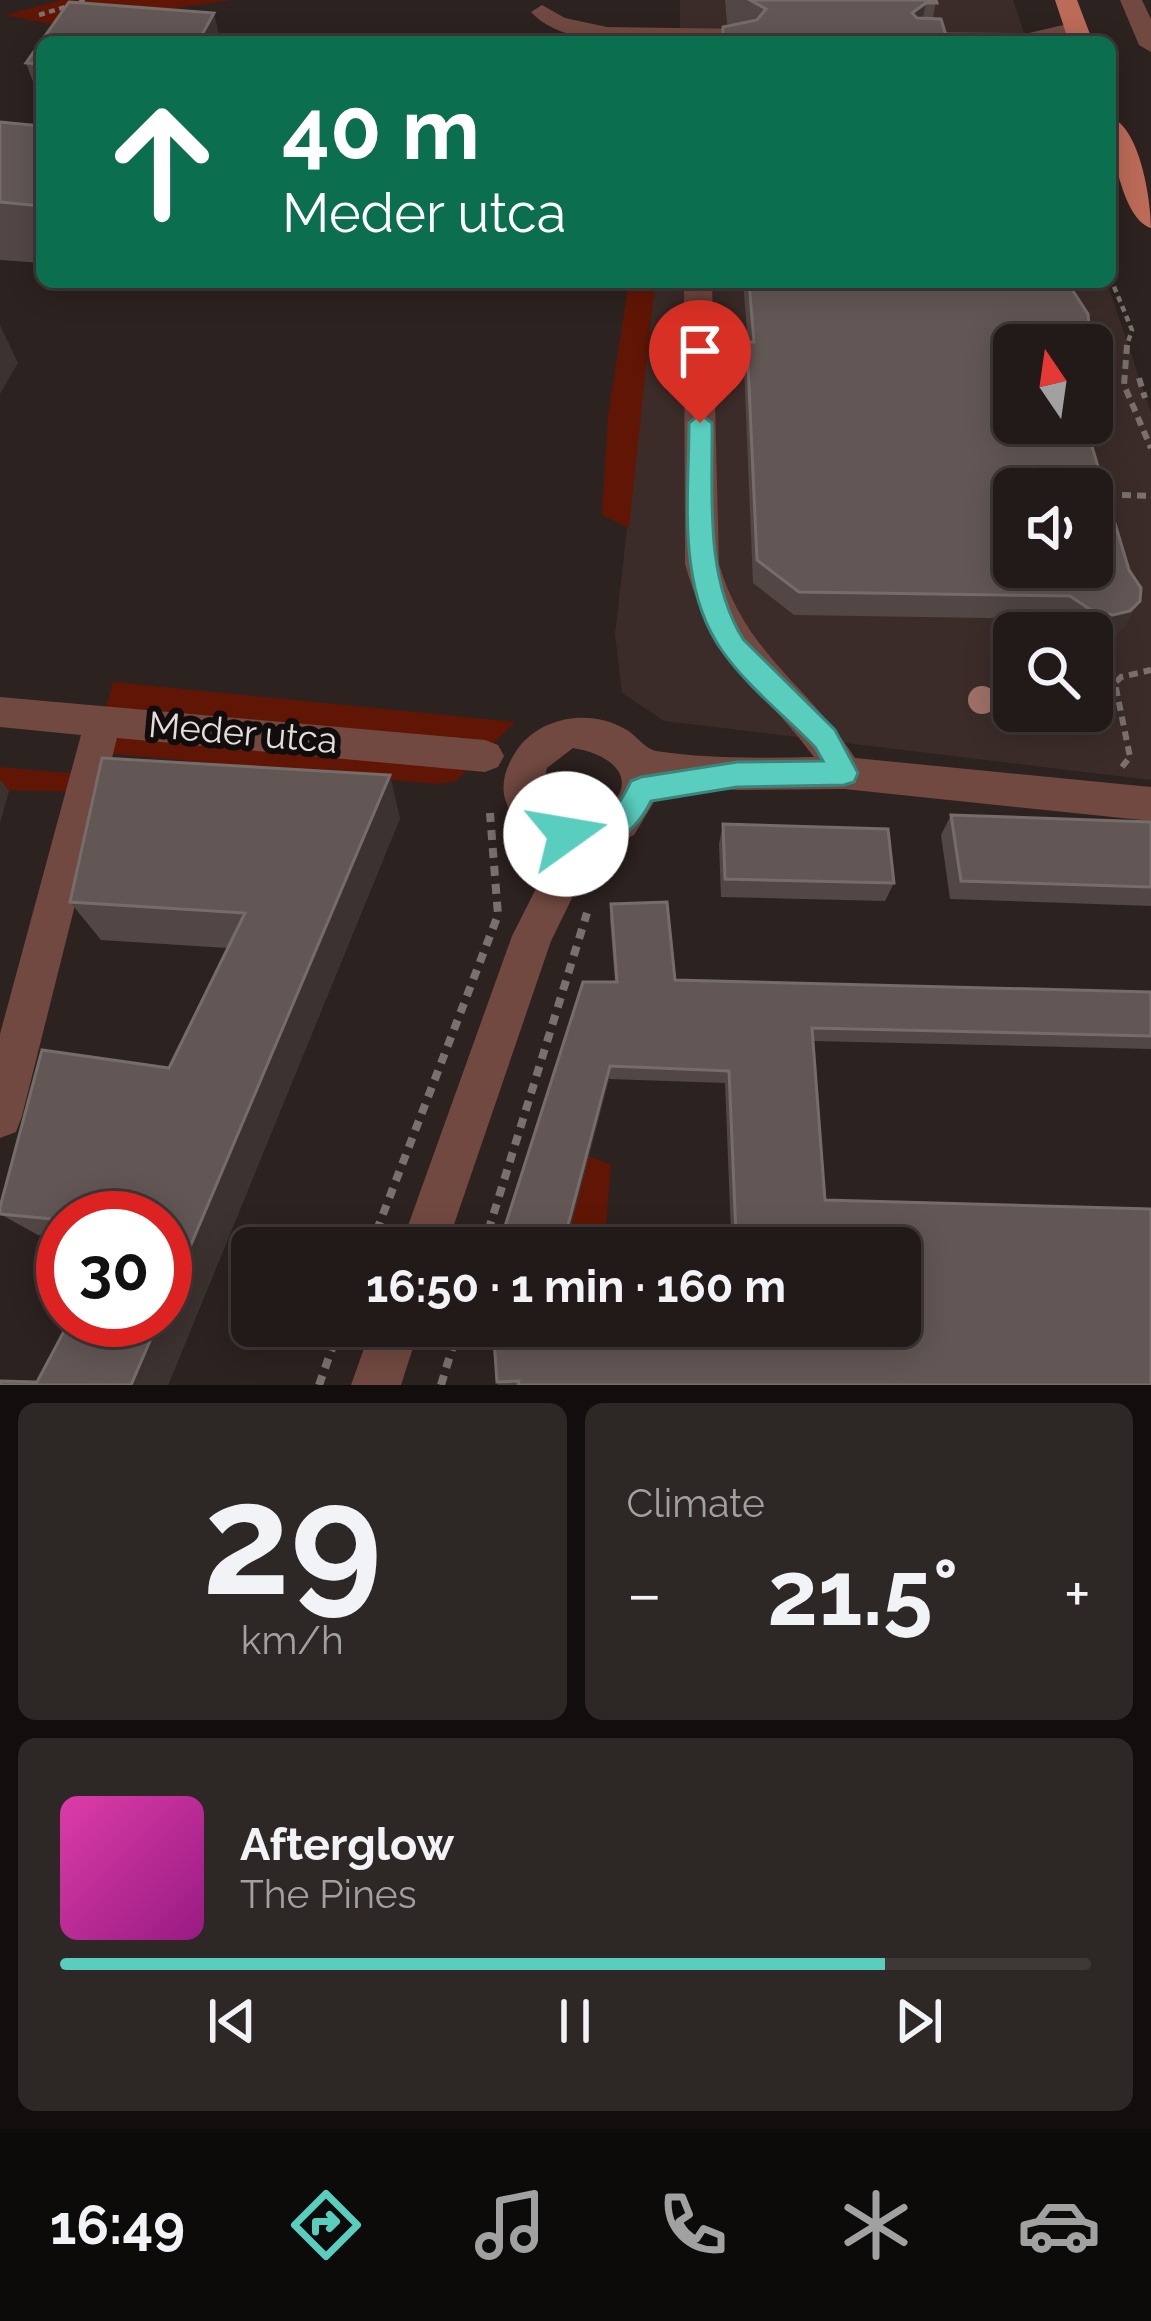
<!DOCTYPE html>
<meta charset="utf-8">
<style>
body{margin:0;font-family:Raleway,sans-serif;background:#2d2725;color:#f1f3f6;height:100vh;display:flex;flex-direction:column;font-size:45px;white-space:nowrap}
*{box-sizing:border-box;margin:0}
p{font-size:39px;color:#a2a1a2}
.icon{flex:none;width:66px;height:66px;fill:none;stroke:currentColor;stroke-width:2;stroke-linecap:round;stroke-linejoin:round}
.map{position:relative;height:1385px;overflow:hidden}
.drawer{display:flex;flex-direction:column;gap:18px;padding:18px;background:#120e0d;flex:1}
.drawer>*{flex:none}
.guide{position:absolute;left:36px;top:36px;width:1080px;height:252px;border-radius:18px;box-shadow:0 6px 30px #0003,0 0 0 3px #3e3837;background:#0b6e4f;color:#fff;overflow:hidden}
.needle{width:78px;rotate:347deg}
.buttons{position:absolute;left:993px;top:324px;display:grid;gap:24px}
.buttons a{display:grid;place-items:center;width:120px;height:120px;border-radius:18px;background:#211a18;box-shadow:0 6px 30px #0003,0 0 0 3px #3e3837;font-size:60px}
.speed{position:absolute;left:36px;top:1191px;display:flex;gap:24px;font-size:60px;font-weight:700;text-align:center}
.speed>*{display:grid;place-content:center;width:156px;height:156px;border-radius:50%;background:#211a18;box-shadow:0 6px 30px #0003,0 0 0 3px #3e3837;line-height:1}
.speed .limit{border:18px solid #d22;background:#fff;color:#111}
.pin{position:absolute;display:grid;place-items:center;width:102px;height:102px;color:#fff;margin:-123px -51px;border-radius:50% 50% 50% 0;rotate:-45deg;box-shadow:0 0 12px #0007}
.pin .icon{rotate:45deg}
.me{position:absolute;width:132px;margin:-66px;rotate:77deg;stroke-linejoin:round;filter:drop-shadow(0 0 9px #0008)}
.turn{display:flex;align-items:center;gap:42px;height:252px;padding:0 48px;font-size:54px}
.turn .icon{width:156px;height:156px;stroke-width:2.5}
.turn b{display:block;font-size:84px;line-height:102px}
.big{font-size:90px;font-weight:700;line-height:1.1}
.drawer .widget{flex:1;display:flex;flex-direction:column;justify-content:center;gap:18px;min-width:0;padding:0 42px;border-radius:18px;background:#2d2725}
.drawer .dial{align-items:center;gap:0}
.dial b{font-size:156px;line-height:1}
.song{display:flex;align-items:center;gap:36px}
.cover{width:144px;height:144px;border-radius:18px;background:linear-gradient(135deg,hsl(320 70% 55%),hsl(310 70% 35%))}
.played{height:12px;border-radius:6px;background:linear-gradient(90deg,#59cebf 80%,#3e3837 80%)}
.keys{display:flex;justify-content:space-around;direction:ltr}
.heat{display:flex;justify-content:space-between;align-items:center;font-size:66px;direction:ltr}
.drawer .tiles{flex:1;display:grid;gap:18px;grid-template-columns:1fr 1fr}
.widget:last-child{grid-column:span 2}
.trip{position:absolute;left:231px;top:1227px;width:690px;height:120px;border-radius:18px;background:#211a18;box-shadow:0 6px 30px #0003,0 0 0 3px #3e3837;font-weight:700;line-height:120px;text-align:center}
.menu{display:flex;height:192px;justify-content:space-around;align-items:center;background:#0d0a0a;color:#a2a1a2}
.menu .icon{width:84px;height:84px}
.menu .selected{color:#59cebf}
.menu b{font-size:54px;color:#f1f3f6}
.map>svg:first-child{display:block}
.built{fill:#3b2c29;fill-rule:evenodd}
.green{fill:#611605}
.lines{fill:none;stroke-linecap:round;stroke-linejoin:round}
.path-far2{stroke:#7a716f;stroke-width:4.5;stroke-dasharray:6 4.5;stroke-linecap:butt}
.path-far1{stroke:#7a716f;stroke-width:6;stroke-dasharray:9 6;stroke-linecap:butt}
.path{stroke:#7a716f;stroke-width:8;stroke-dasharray:10 8;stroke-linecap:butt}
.minor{fill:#714940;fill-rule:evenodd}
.major{fill:#bc6b58;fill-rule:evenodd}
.tree{fill:#a07166}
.wall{fill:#524745}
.shaded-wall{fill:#3c3230}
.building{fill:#625755;stroke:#766c6a;stroke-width:3;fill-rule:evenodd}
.route{fill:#59cebf;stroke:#3a867c;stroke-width:3}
.labels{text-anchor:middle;stroke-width:12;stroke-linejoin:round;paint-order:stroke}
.street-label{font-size:36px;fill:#e3dddb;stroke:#110d0c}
</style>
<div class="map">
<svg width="1151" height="1385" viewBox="0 0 1151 1385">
<rect width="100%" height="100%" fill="#2c2220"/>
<path class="built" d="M680,0H1013L1027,42H680Z
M655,282H1107L1151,413V780L664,721L622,693L615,634ZM1014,345H1092V423H1014ZM1014,489H1092V567H1014ZM1014,633H1092V711H1014Z"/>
<path class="green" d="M62,0H232L57,25L5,15Z
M629,282H655L629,528L602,515L608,415Z
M113,682L515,722L456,781L437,784L94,752Z
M0,767L88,775L84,792L0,790Z
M589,1156L611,1165L604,1248H565Z"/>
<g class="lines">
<path class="path-far2" d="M39,15L88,0
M1110,277L1132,330L1126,348"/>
<path class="path-far1" d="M1127,345L1124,385L1151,448
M1139,378L1145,398
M1092,494L1151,496
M1122,767L1130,757L1115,683L1121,677L1151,670"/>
<path class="path" d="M370,1248L498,915L490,813
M483,1248L587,913
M319,1385L340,1326
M441,1385L459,1326"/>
<path class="minor" d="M1120,0H1142L1151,19V52L1139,45Z
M542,5L565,18L607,27L747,29L759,36L751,42C694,42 571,57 531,12Z
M1076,22L1088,29L1084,34L1050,42L911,39L923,32L1029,33Z
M684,282H712L719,564C745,653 807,684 855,758L1151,787V821L844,789L737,790L658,783L654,802L634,835L594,853L551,941L446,1248H400L512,936L556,849C532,836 514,826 505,799C500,781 508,762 519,747C544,715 593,709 627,730C638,737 645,749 656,751C708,759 761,758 814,757C760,685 711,658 685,564ZM573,748C622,756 644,789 592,819C570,819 555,813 541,794L547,768Z
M0,697L485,740L498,745L504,756L498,767L485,772L117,738L22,1116L16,1132L0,1138V1034L81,735L0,727Z
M372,1326H420L401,1385H351Z"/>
<path class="major" d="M1055,0H1077L1093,42H1069Z
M1110,117C1140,127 1151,200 1151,228C1122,219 1110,144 1110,117Z"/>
</g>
<circle class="tree" cx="982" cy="700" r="14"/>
<path class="wall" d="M725,0H936L933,19L948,42H722L723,27L734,25L727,24Z
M42,42V106L26,63Z
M0,122L42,126V263L0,260Z
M743,282H1064L1014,345L1126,624L1116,634L1100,638L1092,636V633H1079L1058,619L794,615L753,583L744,367L748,342Z
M951,815L1151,822V906L950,899L941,835Z
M400,818L168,1385H0L37,1382L165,1218H63V1238L38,1235L0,1214L169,1068L227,948L101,940L70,902Z
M723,824L894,883L885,901L721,897L719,844Z
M611,904L675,980L1151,992V1049L813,1041L825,1200L1151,1385H498L497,1382L620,1345L720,1344L718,1326H900V1248H713V1242L717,1233H731L725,1083L609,1079L565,1248H498L615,982L610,920Z"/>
<path class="shaded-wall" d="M926,3L921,28L912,13Z
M214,13L221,42H198Z
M0,325L18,363L0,394Z
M1140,601L1126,624L1116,634L1100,638L1113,615Z
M390,775L400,818L168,1385H131L159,1320H165V1306Z
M0,779L9,791L0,823Z
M610,1066L609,1079L565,1248H562Z"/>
<path class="building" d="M750,0H936L937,3H926L912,13L917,18L941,19L948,42H723V27L757,20L766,9Z
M69,2L214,13L198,42H42V64L26,63Z
M0,122L42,126V206L0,202Z
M749,282H1064L1073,291L1088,314L1091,345H1014V423H1085L1129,570L1141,588L1140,601L1130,611L1113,615L1094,612L1070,596L799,592L757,560L747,342H754ZM1014,489H1092V567H1014Z
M102,758L390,775L165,1306V1218H63V1220L0,1214V1207L42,1050L169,1068L245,913L70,902Z
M951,815L1151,822V887L961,881Z
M723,824L888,829L894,883L725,879Z
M667,902L675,980L1151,992V1036L812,1028L825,1200L1151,1209V1385H518L519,1381L497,1382L493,1326H619L620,1345L725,1344L723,1326H900V1248H718L717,1233L736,1234L729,1071L610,1066L562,1248H498L583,982H617L611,904Z
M70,1320H159L131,1385H0V1381L37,1382Z"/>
<path class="route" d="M700,414L712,423C713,495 704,575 743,639L835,730L858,773L854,782L844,785L737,787L651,801C632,839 598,859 555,844L551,834L555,825C600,808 604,837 631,781L641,777L737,762L823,761L815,747C785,716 748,687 723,652C676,587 689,498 689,423Z"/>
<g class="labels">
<g class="street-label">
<text transform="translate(243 732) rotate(5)" y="13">Meder utca</text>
</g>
</g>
</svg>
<div class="buttons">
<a><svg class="needle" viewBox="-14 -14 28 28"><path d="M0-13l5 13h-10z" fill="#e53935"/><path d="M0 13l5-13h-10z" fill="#a2a1a2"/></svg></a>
<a><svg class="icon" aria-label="sound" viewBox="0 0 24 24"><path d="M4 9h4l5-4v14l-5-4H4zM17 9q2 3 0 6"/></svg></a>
<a><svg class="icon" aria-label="search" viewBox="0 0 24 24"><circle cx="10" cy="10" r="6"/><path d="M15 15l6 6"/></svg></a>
</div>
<div class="speed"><div class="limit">30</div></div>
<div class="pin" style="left:700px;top:423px;background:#d93025"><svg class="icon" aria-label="arrive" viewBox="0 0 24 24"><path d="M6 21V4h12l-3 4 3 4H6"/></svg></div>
<svg class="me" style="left:566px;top:834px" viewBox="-20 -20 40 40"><circle r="19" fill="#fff"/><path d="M0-13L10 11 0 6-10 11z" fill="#59cebf"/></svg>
<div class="trip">16:50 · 1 min · 160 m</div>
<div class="guide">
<div class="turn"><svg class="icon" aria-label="ahead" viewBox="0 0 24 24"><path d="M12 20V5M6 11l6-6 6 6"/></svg><div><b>40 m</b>Meder utca</div></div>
</div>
</div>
<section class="drawer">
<div class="tiles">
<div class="widget dial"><b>29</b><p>km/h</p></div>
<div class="widget"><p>Climate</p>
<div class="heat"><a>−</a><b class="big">21.5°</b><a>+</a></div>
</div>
<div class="widget">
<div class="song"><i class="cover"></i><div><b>Afterglow</b><p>The Pines</p></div></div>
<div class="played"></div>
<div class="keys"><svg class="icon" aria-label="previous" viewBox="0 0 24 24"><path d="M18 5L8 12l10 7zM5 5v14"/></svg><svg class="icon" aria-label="pause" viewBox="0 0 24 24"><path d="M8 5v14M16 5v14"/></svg><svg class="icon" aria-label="next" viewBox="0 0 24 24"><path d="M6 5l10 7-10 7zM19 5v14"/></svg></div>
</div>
</div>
</section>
<nav class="menu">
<b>16:49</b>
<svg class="icon selected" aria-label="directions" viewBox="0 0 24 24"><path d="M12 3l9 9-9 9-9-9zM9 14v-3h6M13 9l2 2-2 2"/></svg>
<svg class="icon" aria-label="music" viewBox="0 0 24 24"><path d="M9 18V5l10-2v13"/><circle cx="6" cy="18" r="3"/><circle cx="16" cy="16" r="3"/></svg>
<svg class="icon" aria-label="phone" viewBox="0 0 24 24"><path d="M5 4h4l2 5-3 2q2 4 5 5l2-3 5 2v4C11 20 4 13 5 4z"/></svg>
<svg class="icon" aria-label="climate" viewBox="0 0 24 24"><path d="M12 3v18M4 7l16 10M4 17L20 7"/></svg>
<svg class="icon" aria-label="car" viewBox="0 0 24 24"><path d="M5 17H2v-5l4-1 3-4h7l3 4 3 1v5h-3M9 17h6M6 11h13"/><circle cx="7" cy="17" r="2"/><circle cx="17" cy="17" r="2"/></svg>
</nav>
